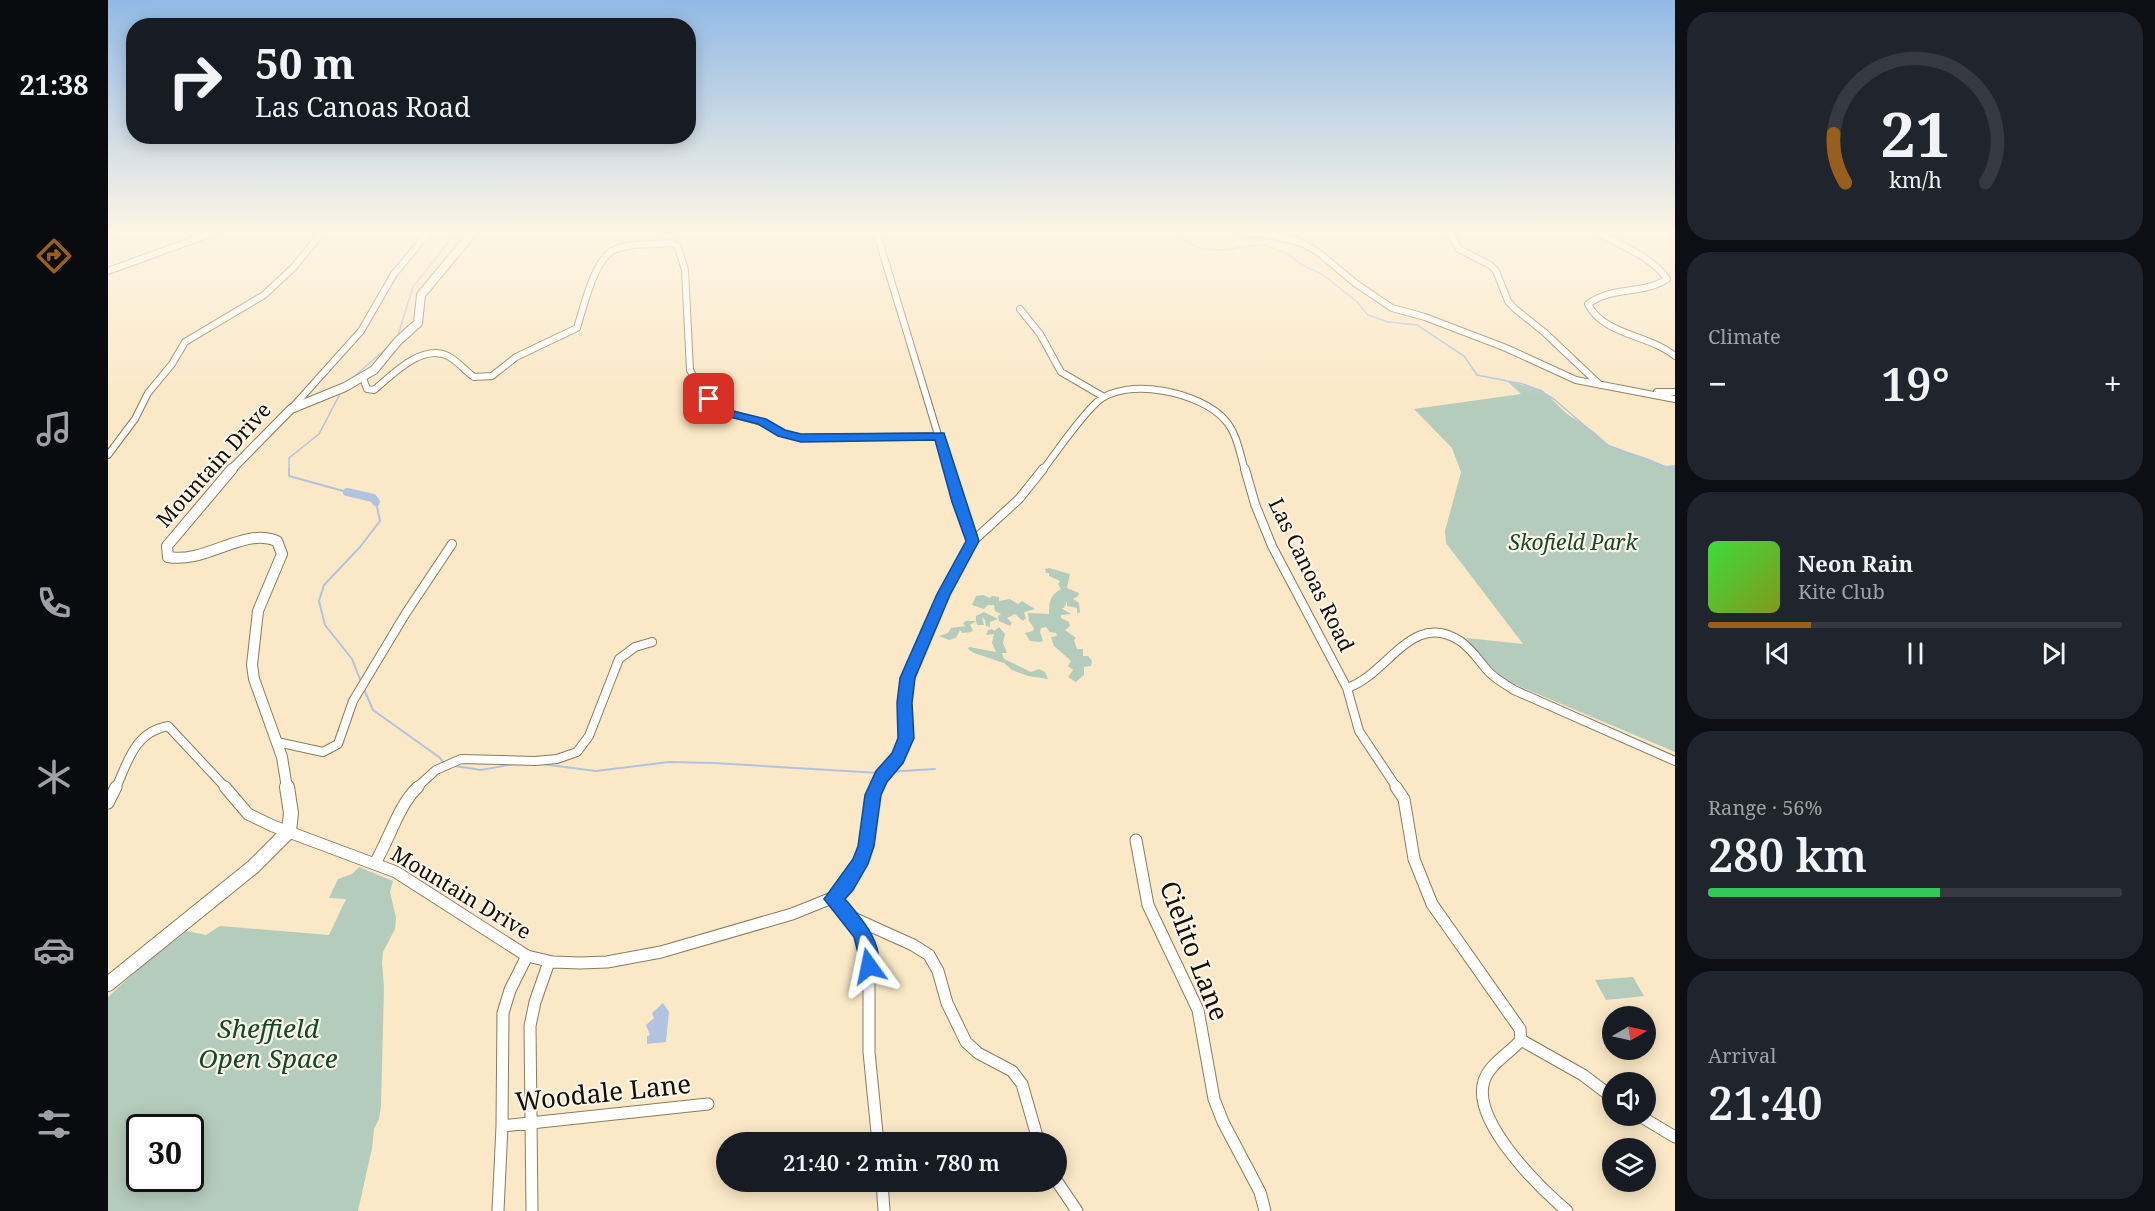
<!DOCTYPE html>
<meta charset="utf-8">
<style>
body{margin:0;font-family:"Noto Serif",serif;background:#20242c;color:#f1f3f6;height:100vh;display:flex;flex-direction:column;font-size:22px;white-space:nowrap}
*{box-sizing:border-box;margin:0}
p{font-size:20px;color:#9ea1a6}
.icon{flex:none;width:33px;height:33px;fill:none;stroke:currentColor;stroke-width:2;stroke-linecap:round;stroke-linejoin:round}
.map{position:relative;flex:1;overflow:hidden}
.panel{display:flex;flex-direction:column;gap:12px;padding:12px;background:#0d0f14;width:480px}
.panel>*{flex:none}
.banner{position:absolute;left:18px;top:18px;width:570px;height:126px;border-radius:24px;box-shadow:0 3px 15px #0003;background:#171b24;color:#f1f3f6;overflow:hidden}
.needle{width:39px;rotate:81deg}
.buttons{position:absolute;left:1494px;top:1006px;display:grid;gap:12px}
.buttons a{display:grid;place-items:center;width:54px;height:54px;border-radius:50%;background:#171b24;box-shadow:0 3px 15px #0003;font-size:30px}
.speed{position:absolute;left:18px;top:1114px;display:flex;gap:12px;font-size:30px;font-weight:700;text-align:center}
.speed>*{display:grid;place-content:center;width:78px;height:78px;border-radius:50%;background:#171b24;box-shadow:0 3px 15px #0003;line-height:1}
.speed .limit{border:3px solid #111;border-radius:9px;background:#fff;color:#111}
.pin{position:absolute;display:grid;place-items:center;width:51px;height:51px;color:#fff;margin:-26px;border-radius:12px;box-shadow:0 3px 9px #0006}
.me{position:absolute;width:66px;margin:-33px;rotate:348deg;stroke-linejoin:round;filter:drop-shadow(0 0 4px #0008)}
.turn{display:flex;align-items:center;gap:21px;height:126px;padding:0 30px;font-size:27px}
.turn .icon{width:78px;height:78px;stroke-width:2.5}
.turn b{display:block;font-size:42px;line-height:51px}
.big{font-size:45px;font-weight:600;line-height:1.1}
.panel .widget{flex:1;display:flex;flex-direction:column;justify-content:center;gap:9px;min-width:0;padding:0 21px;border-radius:24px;background:#20242c}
.panel .dial{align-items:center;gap:0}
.dial svg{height:156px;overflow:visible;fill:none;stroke:#363941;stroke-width:7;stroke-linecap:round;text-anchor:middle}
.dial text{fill:#f1f3f6;stroke:none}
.song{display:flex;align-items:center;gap:18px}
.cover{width:72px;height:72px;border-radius:9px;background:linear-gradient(135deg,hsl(120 70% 55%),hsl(70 70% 35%))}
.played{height:6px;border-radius:3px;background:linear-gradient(90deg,#985f1c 25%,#363941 25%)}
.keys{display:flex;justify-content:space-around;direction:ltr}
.heat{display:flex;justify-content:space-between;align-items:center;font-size:33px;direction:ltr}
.charge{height:9px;border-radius:4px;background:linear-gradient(90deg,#34c759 56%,#363941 0)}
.trip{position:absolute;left:608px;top:1132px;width:351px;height:60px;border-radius:30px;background:#171b24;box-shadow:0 3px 15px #0003;font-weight:600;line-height:60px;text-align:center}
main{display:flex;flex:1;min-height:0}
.menu{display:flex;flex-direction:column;width:108px;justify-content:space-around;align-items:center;background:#090b0e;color:#9ea1a6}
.menu .icon{width:42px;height:42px}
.menu .current{color:#985f1c}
.menu b{font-size:27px;color:#f1f3f6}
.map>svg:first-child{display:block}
.green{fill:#b4ccbc;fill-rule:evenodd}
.water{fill:#b2c3e0}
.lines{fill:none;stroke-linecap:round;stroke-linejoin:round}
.stream-far1{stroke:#b2c3e0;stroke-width:1.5}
.stream{stroke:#b2c3e0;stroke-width:2}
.canal{stroke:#b2c3e0;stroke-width:8}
.minor-far2-casing{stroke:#8c7b5d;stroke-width:8}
.minor-far1-casing{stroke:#8c7b5d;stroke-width:10}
.minor-casing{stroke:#8c7b5d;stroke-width:13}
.major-far2-casing{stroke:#8c7b5d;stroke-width:10}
.major-far1-casing{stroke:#8c7b5d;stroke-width:12}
.major-casing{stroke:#8c7b5d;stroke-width:16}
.minor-far2{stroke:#fff;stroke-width:6}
.minor-far1{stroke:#fff;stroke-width:8}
.minor{stroke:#fff;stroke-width:11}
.major-far2{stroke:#fff;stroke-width:8}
.major-far1{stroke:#fff;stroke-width:10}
.major{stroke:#fff;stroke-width:14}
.route{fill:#1a73e8;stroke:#114b97;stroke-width:1.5}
.labels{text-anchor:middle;stroke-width:4.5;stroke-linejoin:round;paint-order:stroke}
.street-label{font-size:21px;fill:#130d03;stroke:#fef6e9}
.park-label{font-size:21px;font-style:italic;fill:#12482c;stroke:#fef6e9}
.near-street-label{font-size:26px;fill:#130d03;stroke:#fef6e9}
.near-park-label{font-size:26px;font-style:italic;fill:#12482c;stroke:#fef6e9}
</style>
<main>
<nav class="menu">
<b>21:38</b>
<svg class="icon current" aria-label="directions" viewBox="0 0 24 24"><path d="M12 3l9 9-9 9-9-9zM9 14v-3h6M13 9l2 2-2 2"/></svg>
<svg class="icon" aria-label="music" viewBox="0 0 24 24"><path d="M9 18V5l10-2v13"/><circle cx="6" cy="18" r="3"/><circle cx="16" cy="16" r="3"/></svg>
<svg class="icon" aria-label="phone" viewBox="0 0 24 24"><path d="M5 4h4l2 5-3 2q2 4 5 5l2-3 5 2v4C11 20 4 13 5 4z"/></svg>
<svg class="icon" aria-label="climate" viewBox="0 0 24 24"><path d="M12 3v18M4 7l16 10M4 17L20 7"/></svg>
<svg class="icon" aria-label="car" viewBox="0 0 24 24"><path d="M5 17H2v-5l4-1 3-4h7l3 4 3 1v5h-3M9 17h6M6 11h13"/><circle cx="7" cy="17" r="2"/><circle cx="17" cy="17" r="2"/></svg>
<svg class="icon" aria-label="filters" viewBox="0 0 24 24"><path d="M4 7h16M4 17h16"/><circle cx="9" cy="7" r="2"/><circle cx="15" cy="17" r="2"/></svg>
</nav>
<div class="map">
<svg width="1567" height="1211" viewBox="0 0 1567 1211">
<rect width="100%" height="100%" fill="#fae8c6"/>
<path class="green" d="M1399,381L1434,390L1459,414L1485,431L1503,447L1539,458L1557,466L1567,465V752L1394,679L1358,638L1415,644L1338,543L1337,531L1353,472L1344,448L1306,409L1413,394Z
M941,568L962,574L959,588L971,593L970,596L965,599L971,603L972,612L969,613V608L959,606V601L956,608H953L963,614L953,615V618L961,622L962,626L957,630L968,638L966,640L969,649H975V656H980L984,661L983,666L976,667V675L968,682L960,677L965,670L960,666L963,661L946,646L943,637L949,636L948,633L942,632L938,627L933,628L932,632L935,641L932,642L922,641L917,633L925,631L926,628L921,621L920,613L941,614C942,602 940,597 953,589L950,584L952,581L941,576V573H938L937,569Z
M875,595L882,598L884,596L891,597V601L902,599L910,604L914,601L927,609L916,612L918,618L915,621L907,614L899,618L904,623L902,626L891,621L890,616L893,614L887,611L886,605H880L876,609L864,605L868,596Z
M876,612L890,619L882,622V627L878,626L877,620L874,617L876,625H869L868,621L862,625L865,630L863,632L854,633L852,630L848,638L841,640L831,636L840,633L843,628L858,626L855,624L857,621H868V616Z
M891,627L897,634L895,643L899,653H894L896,659L923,672L931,669L937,672L940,679L920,676L904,670L896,663L866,653L860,649L861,647L888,652L884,643L886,634L878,635L880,630L884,629L886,631Z
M251,867L285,881L282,892L288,918L287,929L275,952L274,963L276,986L273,1106L271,1119L266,1129L264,1148L250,1211H0V997L34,966L79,931L98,935L112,926L221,935L238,899L221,898L230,879L244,874ZM32,1128H82V1179H32Z
M1525,977L1536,996L1498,1000L1487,980Z"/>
<path class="water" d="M555,1003L561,1012L558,1042L539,1044V1036L542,1035L538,1025L546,1018L544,1013Z"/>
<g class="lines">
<path class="stream-far1" d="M1067,231L1078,241L1093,249L1117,250L1153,244L1178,253L1194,265L1214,274L1249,302L1260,315L1280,322L1309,325L1356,356L1369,375L1415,384L1431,390L1447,400L1499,445L1567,470
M289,338L305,287L349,231
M242,380L281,346
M181,471V458L211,434L233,392"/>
<path class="stream" d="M181,469V476L239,492
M1565,469L1567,470
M253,682L244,659L217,625L211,601L216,585L252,547L272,521L268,502
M255,687L265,710L331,757L336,763
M433,764L488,771L561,762L606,763L771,773
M347,766L373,770L406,764
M779,772L827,769"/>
<path class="canal" d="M239,492L265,498L268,502"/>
<defs>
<path id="minor-far2" d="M768,231L841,471
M1127,231L1162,235L1194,243L1210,252L1247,283L1284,308L1317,317L1398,348L1468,380L1567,399
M1341,231L1351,249L1382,265L1388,271L1400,301L1406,308L1436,332L1492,385
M1488,231C1511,246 1543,255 1559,279C1535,295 1503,286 1480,304C1495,335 1542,335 1567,356
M0,233L9,231
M0,271L110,231
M912,309L932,334L953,372L996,397
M255,378L259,389L266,390C284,375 314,343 340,356C350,361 357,371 366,377L384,376L408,357L469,328C475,309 486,261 504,251C521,242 547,245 565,243L570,247L577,270L582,370L590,385L606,404L617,412L653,422L674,433L693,438L832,436
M1549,392H1567
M183,409L253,331L286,274L322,231
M0,455L27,419L40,393L64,364L77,342L156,295L186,267L215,231
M934,471C951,449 969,421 989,402C1018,376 1093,392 1117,420C1129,433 1132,454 1137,471"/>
<path id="minor-far1" d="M841,469L865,541
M1137,469L1147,504L1164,546L1239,688L1251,731L1289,788
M1239,688C1280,675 1304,609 1352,641C1364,649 1371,661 1380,671C1387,679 1397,684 1406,690L1567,761
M169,742L215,752L230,744L245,701L298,613L344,544
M8,788C20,761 27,732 60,726L118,788
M308,788L328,770L353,759L427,761L449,759L469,752L481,736L511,659L527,647L544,642
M768,788L773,776L789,758L798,738L797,703L800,678L835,594L865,541L911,499L935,469"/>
<path id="minor" d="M117,787L140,814L165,826L288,872L419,956L445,962L472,963L499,962L553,952L684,914L729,896L752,863L758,846L765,795L768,787
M1288,787L1296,799L1306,859L1324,904L1412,1029L1413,1040C1402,1053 1381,1064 1376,1081C1363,1121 1432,1188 1459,1211
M0,803L8,787
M1028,840L1040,905L1090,1010L1106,1099L1115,1122L1152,1192L1157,1211
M267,863C281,840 291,804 310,787
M725,899L749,925L757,941L761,957V1052L770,1143
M743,917L805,945L821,955L830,971L839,1003L858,1042L870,1053L904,1071L914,1084L931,1143
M1413,1040L1475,1075L1504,1097
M1532,1116L1567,1137
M394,1126L600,1104
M948,1180L969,1211
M774,1182L776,1211
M390,1211L394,1126L395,1013L402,990L419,956
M424,1211L422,1026L427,1002L441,962"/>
<path id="major-far2" d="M122,471L183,409L237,387L266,370L290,341L310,323L313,295L366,231"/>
<path id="major-far1" d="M124,469L59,546L60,557C98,564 135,527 169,541L174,554L150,611L144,665L146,679L174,757L179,788"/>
<path id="major" d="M0,984L145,867L181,831L183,813L179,787"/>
</defs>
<use href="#minor-far2" class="minor-far2-casing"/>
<use href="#minor-far1" class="minor-far1-casing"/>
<use href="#minor" class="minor-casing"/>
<use href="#major-far2" class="major-far2-casing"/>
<use href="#major-far1" class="major-far1-casing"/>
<use href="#major" class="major-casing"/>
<use href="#minor-far2" class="minor-far2"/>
<use href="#minor-far1" class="minor-far1"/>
<use href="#minor" class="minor"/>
<use href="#major-far2" class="major-far2"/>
<use href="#major-far1" class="major-far1"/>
<use href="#major" class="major"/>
</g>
<linearGradient id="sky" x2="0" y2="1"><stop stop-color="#92bae5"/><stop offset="0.58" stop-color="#fdf5e5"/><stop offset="1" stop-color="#fdf5e5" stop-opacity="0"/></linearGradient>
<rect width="1567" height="401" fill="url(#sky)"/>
<path class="route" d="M601,395L621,410L658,419L677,430L693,434L836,433L871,541L842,595L807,678L804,703L806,738L795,763L779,782L773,795L766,846L760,864L745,890L737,899C753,918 779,946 768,973L761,975L755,973L746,937L716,899L745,859L750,846L757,795L768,771L784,753L790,738L789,703L792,678L829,594L858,541L844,502L827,440L693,442L670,436L650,424L614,415L597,401V396Z"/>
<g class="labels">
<g class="street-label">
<text transform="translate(106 465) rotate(-48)" y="7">Mountain Drive</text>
<text transform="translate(1203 575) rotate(64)" y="7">Las Canoas Road</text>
<text transform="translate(353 893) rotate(31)" y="7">Mountain Drive</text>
</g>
<g class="park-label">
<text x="1465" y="550">Skofield Park</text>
</g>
<g class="near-street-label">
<text transform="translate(1086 951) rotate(69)" y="9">Cielito Lane</text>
<text transform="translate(495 1093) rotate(-6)" y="9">Woodale Lane</text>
</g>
<g class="near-park-label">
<text x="160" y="1038">Sheffield<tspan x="160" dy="30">Open Space</tspan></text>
</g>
</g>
</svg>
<div class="buttons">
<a><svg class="needle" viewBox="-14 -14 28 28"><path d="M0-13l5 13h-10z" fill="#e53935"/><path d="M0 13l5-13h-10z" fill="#9ea1a6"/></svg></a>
<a><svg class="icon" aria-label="sound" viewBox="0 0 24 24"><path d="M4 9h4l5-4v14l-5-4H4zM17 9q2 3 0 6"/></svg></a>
<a><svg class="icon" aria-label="layers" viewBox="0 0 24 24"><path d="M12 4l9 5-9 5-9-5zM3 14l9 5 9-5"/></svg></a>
</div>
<div class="speed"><div class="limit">30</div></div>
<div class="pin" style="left:601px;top:399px;background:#d93025"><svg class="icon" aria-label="arrive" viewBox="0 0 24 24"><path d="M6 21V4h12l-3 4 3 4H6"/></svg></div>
<svg class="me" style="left:761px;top:966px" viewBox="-20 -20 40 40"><path d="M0-17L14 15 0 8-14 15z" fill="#1a73e8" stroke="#fff" stroke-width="4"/></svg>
<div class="trip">21:40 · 2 min · 780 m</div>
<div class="banner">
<div class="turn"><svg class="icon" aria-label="right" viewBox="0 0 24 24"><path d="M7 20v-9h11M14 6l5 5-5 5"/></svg><div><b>50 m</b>Las Canoas Road</div></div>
</div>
</div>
<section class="panel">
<div class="widget dial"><svg viewBox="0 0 100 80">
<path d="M14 69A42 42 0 1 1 86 69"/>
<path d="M14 69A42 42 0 0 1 8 44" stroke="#985f1c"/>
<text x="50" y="56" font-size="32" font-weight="700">21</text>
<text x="50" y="72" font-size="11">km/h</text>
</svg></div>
<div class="widget"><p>Climate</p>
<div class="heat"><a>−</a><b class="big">19°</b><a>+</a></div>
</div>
<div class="widget">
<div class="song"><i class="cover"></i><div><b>Neon Rain</b><p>Kite Club</p></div></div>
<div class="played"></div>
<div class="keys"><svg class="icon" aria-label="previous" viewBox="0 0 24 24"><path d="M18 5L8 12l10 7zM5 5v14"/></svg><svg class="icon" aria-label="pause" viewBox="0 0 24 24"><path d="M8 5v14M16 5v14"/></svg><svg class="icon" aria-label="next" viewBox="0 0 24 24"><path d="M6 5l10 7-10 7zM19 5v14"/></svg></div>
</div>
<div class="widget"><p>Range · 56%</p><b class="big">280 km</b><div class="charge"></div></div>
<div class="widget"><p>Arrival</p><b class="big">21:40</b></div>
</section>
</main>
